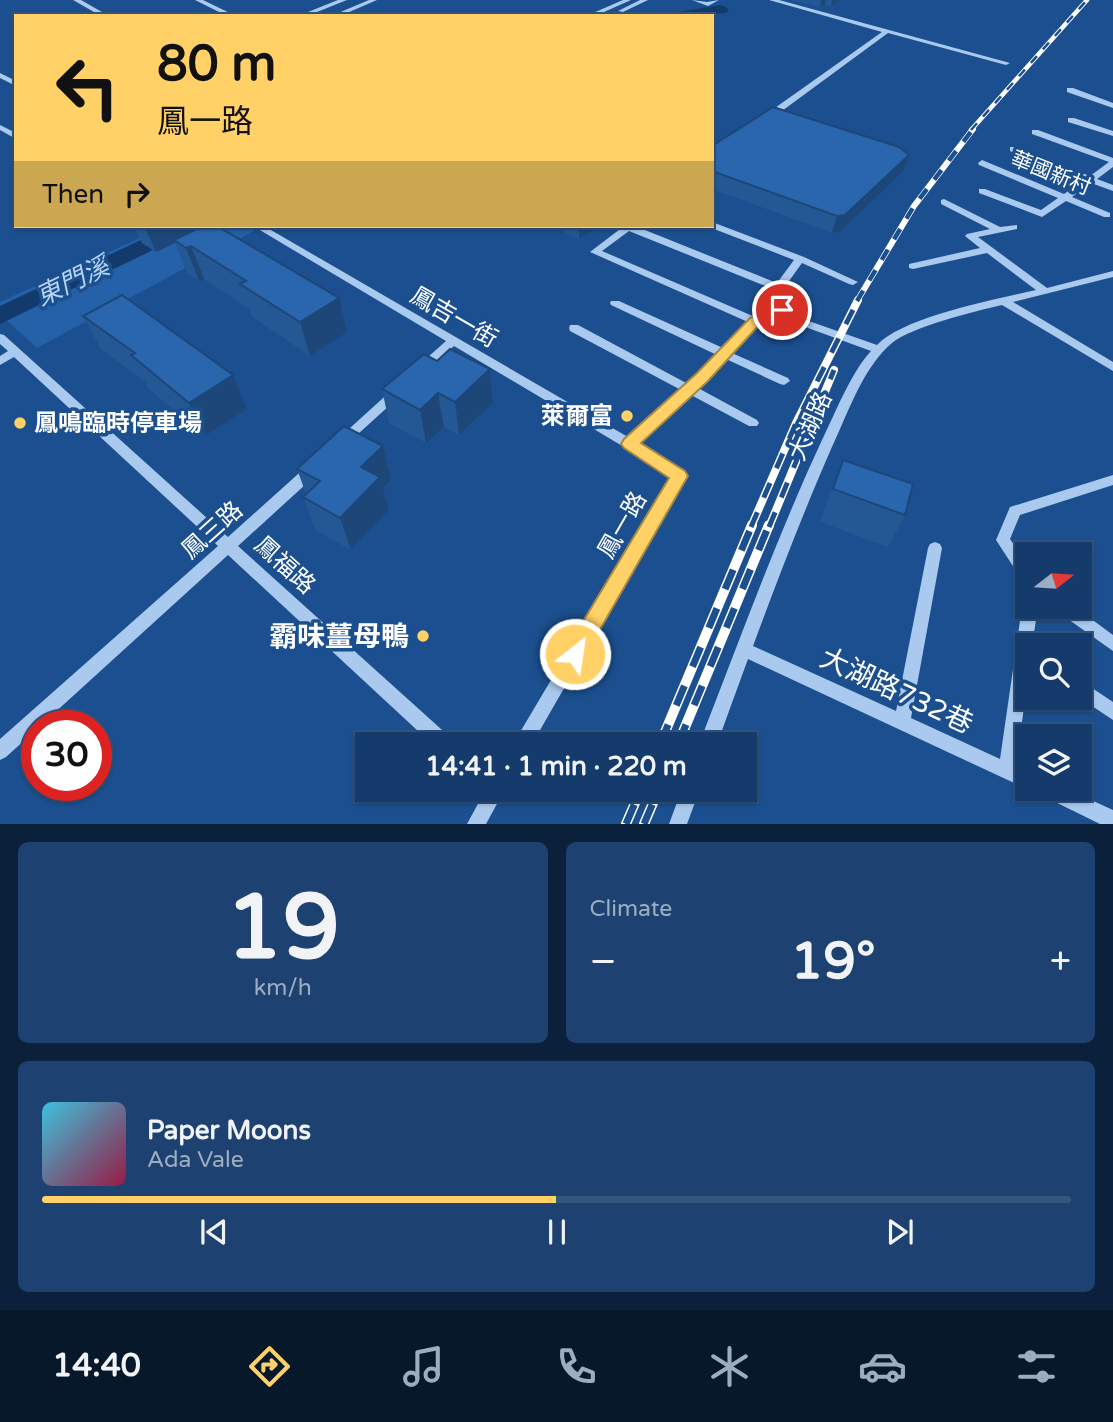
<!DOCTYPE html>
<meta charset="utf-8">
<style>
body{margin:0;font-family:"Varela Round","Noto Sans TC",sans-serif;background:#1d4271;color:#f1f3f6;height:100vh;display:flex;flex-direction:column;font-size:26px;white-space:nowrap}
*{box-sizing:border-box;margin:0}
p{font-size:23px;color:#9dadc1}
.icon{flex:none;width:38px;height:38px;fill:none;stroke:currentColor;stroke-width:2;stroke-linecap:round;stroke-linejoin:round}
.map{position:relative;height:824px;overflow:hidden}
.details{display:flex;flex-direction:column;gap:18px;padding:18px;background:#0b203b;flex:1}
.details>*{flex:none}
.top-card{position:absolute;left:14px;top:14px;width:700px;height:214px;border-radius:0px;box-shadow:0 2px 5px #0004,0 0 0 2px #33557e;background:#ffd166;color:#111;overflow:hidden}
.needle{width:46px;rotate:73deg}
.fabs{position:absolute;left:1015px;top:542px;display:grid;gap:14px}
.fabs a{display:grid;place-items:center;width:77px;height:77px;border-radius:0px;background:#143b6b;box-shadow:0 2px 5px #0004,0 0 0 2px #33557e;font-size:35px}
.speed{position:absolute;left:21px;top:710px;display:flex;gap:14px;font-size:35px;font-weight:700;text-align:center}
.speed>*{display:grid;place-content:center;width:91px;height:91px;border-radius:50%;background:#143b6b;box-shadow:0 2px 5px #0004,0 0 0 2px #33557e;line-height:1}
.speed .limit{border:10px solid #d22;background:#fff;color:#111}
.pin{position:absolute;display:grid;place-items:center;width:60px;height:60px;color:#fff;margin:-30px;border:4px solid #fff;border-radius:50%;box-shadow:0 2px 7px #0007}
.me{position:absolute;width:77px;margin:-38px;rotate:30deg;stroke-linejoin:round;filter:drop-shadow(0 0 5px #0008)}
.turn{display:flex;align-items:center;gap:24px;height:147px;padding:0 28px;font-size:32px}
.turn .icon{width:91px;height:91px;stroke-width:2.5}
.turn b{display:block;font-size:49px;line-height:60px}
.then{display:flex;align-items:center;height:66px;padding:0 28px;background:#0003;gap:14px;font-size:26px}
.big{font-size:52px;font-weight:700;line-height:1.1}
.details .tile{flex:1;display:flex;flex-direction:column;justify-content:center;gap:10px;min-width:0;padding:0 24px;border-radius:10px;background:#1d4271}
.details .dial{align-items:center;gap:0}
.dial b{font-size:91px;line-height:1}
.song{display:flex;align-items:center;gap:21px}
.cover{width:84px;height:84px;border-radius:10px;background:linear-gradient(135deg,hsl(190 70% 55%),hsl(340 70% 35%))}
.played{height:7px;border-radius:4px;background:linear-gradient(90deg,#ffd166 50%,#33557e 50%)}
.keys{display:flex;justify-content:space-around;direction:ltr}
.heat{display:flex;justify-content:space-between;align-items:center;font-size:38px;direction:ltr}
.details .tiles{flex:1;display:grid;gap:18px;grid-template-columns:1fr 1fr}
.tile:last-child{grid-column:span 2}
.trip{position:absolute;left:355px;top:732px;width:402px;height:70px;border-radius:0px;background:#143b6b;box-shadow:0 2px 5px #0004,0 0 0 2px #33557e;font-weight:700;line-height:70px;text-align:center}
.tab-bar{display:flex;height:112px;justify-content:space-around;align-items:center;background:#08182b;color:#9dadc1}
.tab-bar .icon{width:49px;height:49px}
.tab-bar .active{color:#ffd166}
.tab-bar b{font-size:32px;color:#f1f3f6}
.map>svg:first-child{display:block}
.green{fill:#2461a8}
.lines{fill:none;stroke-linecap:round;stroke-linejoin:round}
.river{fill:#123a6d;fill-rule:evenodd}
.minor{fill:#a9c9ee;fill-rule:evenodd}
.rail-far3-casing{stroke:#fff;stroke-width:4.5}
.rail-far2-casing{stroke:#fff;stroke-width:6}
.rail-far1-casing{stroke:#fff;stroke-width:8}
.rail-casing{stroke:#fff;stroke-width:10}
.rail-far3{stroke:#1b4f8f;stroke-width:2.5;stroke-dasharray:9;stroke-linecap:butt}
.rail-far2{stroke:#1b4f8f;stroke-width:4.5;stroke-dasharray:12;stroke-linecap:butt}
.rail-far1{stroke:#1b4f8f;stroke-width:5;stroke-dasharray:16;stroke-linecap:butt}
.rail{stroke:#1b4f8f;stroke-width:7;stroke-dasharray:21;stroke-linecap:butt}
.wall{fill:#245895}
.shaded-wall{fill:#1d4779}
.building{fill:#2a66ad;stroke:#1d4779;stroke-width:2}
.route{fill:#ffd166;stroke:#a68842;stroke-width:2}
.poi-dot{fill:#ffd166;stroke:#1b4f8f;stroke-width:2.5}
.labels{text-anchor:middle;stroke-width:7;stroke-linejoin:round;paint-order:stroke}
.far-street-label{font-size:21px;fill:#fff;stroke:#1b4f8f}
.street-label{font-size:24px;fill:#fff;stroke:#1b4f8f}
.poi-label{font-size:24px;font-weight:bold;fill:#fff;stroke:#1b4f8f;text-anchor:end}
.water-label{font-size:26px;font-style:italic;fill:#b5d3f5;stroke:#1b4f8f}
.near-poi-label{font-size:28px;font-weight:bold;fill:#fff;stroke:#1b4f8f;text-anchor:end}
.near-street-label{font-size:28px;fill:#fff;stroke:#1b4f8f}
</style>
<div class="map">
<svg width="1113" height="824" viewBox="0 0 1113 824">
<rect width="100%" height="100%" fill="#1b4f8f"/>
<path class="green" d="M166,226H246L254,231L37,348L0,314V302Z"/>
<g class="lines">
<path class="river" d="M721,5L726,7L729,10L726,13L676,16L684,11Z
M143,239L151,241L155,246L151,251L0,324V306Z"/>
<path class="minor" d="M73,0H81L109,16H101Z
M195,0H203L236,16H227Z
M338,0H347L307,16H298Z
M369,0H377L340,16H331Z
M623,0H631L595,16H586Z
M640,0H648L623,12L618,11Z
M692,0L707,2L719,0L708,6Z
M769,0H779L1010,63L1006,65L888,33L771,119H765V115L882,32Z
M0,73L16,81V86L0,78Z
M1067,88H1073L1113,103V108L1067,92Z
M1068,118H1074L1113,131V136L1068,122Z
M0,125L16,133V139L0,130Z
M1032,130H1038L1113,158V167L1097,179L1113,185V191L1091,183L1072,197L1110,213V217H1104L1066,201L1042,217L979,193V189H985L1041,210L1058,198L979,165L978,163L982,160L1064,194L1084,180L1010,151V147H1013L1090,176L1109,162L1032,134Z
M944,199L1000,227L1017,225V229L978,237L1047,288L1113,271V277L1013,302L1113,362V371L1002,305C976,311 911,327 892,343C867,364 853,400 840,429C808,500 780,573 753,646L896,711L928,548L930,544L935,542L940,544L942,548L911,718L1000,759L1022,607L1027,601V607H1038L1032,646H1027V685L1016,766L1027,771V789L748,659L717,744H699C739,642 776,539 822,440C836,412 850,374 871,351L778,317L777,315L778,313H786L877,345C903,317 997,299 1036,290L987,253L913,269L909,268V264L980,248L965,236L967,234L990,229L941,204V200Z
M712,222L804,257L858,282L853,285L849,284L802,263L784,288L778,306L773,309L768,306L773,289L629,231L602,251L755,317L770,313L774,314L775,316L774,318L759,323L732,353L788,378L790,381L784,385L780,384L726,359L698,388L757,420L759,423L757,426H749L691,395L638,443L684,472L686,476L532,744H513L671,478L624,447L454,346L427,371H419L417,368L419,365L446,341L253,226H264L628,437L681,390L570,331L569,328L570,325H578L688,384L717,355L611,305L610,303L611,301H619L723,348L748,322L590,252L624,226H635L777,283L794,260L709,227L712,226Z
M0,334L4,335L228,537L307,466H317L319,470L317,474L238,546L451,738L454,744H432L228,555L40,726H37V729L6,757L0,760V739L218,546L14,357L0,365V356L8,351L0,344Z
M397,388L401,389L403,392L401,395L347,444H339L337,441L339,438L393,389Z
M1113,475V485L1020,515L1010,539L1027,564V582L1022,580L996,540L1010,507Z
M1056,607H1075L1113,635V651L1058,612Z
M1080,680L1113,702V720L1080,698Z
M486,789H505L486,824H467Z
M682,789H700L687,824H669Z
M1038,789H1067L1113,810V824H1100L1041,795Z"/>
<defs>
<path id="rail-far3" d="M971,130L1087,0"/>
<path id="rail-far2" d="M857,301L914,206L973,129"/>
<path id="rail-far1" d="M751,527L796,423L858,300
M769,527L834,370"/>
<path id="rail" d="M660,744L752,525
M678,744L769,525
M626,824L641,789
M644,824L659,789"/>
</defs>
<use href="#rail-far3" class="rail-far3-casing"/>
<use href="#rail-far2" class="rail-far2-casing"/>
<use href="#rail-far1" class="rail-far1-casing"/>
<use href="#rail" class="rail-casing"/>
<use href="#rail-far3" class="rail-far3"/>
<use href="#rail-far2" class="rail-far2"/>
<use href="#rail-far1" class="rail-far1"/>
<use href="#rail" class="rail"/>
</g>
<path class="wall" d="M791,0H841L831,6L825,4L820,7Z
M712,146L903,171L840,232L832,233L712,189Z
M134,226H217L347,332L310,356L252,317L249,309L204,279L199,281L187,273L175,243L156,252L142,243Z
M551,226H599L579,239Z
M83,316L233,375L247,409L205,436L149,389L145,382L101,349Z
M437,361L490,369L493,403L459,435L444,427L426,443L389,423L382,389Z
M843,460L905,515L888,547L820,522L830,493Z
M297,469L391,480L383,488L389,510L351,550L315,530L303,497L306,494Z"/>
<path class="shaded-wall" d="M821,0H826L825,4L820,7Z
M832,0H841L831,6Z
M909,155L903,171L840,232L832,233L837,216Z
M155,226H210L174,240L175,243L156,252L146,230Z
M579,226H599L579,239Z
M191,246L204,279L199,281L186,248Z
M339,298L347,332L310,356L300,322Z
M490,369L493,403L459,435L455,402Z
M233,375L247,409L205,436L189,403Z
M438,393L444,427L426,443L420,410Z
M383,446L391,480L383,488L389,510L351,550L340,518L361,467Z"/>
<path class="building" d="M773,107L899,147L909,155L845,215L837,216L712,171V146Z
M140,226H155L146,230Z
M203,226H217L339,298L300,322L240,284L246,281L191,246L186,248L174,240Z
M122,295L233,375L189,403L131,355L135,353L83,316Z
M450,349L490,369L455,402L438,393L420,410L382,389L424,354L437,361Z
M344,426L383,446L361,467L380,477L340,518L303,497L320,481L297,469Z
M843,460L913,484L905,515L833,489Z"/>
<path class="route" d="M782,306L789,310L790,313L784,320L760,324L708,381L641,443L685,471L688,476L582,661L575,664L567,661L564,654L567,648L669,478L624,448L621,444L624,439L697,373L750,318L776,312L777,307Z"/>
<g class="poi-dot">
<circle cx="627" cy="416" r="7"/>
<circle cx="20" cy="423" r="7"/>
<circle cx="423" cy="636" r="7"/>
</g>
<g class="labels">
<g class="far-street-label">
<text transform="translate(1051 173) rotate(22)" y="7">華國新村</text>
</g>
<g class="street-label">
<text transform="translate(454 317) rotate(30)" y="8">鳳吉一街</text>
<text transform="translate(810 426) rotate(-66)" y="8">大湖路</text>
<text transform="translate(622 525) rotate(-60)" y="8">鳳一路</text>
<text transform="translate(212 530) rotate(-42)" y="8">鳳三路</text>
<text transform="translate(285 565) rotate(42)" y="8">鳳福路</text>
</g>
<g class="poi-label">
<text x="613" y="424">萊爾富</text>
<text x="34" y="431" text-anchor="start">鳳鳴臨時停車場</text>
</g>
<g class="water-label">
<text transform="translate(72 281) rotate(-26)" y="9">東門溪</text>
</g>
<g class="near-poi-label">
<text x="409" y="646">霸味薑母鴨</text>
</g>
<g class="near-street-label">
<text transform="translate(897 690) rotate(25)" y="10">大湖路732巷</text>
</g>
</g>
</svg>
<div class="fabs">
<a><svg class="needle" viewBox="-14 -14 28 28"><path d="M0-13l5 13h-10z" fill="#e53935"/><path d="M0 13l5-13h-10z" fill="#9dadc1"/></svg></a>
<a><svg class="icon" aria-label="search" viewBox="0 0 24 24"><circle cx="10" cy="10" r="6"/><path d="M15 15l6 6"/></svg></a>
<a><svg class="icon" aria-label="layers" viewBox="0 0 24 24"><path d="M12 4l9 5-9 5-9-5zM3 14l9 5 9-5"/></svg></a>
</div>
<div class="speed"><div class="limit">30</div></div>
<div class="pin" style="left:782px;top:310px;background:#d93025"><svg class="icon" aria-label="arrive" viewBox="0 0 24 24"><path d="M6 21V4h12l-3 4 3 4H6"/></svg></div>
<svg class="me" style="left:575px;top:654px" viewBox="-20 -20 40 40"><circle r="17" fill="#ffd166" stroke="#fff" stroke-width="3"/><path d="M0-11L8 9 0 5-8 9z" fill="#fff"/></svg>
<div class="trip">14:41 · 1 min · 220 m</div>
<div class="top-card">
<div class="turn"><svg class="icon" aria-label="left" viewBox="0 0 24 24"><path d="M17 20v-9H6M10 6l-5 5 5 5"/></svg><div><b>80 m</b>鳳一路</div></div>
<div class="then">Then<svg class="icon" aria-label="right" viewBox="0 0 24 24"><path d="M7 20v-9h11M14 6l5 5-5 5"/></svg></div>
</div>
</div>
<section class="details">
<div class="tiles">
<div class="tile dial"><b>19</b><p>km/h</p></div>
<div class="tile"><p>Climate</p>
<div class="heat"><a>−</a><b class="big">19°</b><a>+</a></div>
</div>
<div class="tile">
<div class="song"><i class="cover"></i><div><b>Paper Moons</b><p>Ada Vale</p></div></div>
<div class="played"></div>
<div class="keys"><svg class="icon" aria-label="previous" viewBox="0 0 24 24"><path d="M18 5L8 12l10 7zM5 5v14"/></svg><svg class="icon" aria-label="pause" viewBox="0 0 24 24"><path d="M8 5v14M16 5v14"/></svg><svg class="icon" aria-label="next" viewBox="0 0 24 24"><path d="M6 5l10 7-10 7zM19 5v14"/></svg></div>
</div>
</div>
</section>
<nav class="tab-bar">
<b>14:40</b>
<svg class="icon active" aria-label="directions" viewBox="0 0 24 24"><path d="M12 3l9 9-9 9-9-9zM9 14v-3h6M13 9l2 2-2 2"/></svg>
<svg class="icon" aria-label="music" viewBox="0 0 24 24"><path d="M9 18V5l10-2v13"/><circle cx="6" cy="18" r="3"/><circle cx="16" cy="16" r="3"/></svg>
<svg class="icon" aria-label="phone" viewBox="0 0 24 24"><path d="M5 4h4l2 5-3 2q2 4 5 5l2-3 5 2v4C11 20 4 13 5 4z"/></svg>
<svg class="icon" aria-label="climate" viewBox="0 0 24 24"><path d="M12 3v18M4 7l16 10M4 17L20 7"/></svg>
<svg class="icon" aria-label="car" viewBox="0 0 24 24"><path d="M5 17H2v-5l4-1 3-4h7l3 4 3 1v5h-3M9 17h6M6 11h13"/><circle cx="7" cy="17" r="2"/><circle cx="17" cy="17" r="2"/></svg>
<svg class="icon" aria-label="filters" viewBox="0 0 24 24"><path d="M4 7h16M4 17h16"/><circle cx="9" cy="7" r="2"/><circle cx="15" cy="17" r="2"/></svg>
</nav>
